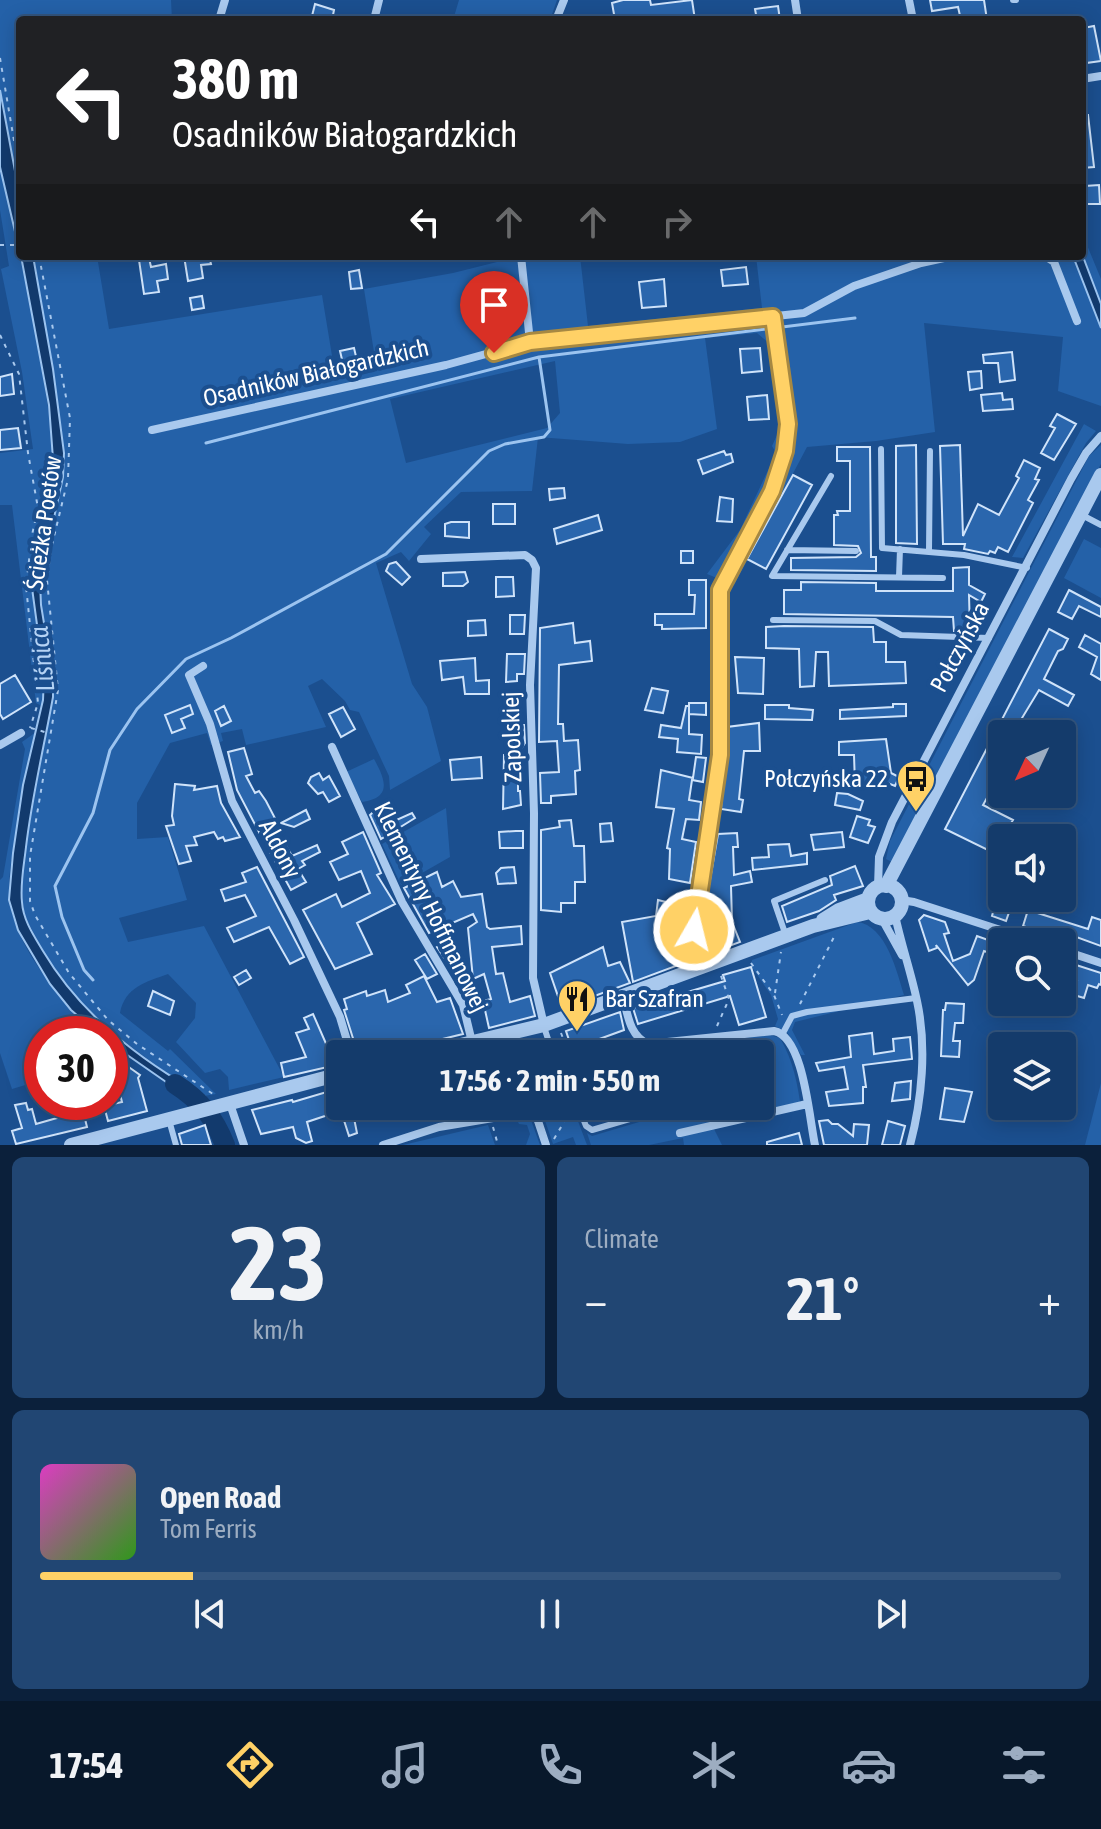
<!DOCTYPE html>
<meta charset="utf-8">
<style>
body{margin:0;font-family:"Asap Condensed",sans-serif;background:#214673;color:#f1f3f6;height:100vh;display:flex;flex-direction:column;font-size:30px;white-space:nowrap}
*{box-sizing:border-box;margin:0}
p{font-size:26px;color:#9dadc1}
.icon{flex:none;width:44px;height:44px;fill:none;stroke:currentColor;stroke-width:2;stroke-linecap:round;stroke-linejoin:round}
.map{position:relative;height:1145px;overflow:hidden}
.panel{display:flex;flex-direction:column;gap:12px;padding:12px;background:#0b203b;flex:1}
.panel>*{flex:none}
.top-card{position:absolute;left:16px;top:16px;width:1070px;height:244px;border-radius:8px;box-shadow:0 4px 20px #0003,0 0 0 2px #33557e;background:#202124;color:#fff;overflow:hidden}
.needle{width:52px;rotate:226deg}
.tools{position:absolute;left:988px;top:720px;display:grid;gap:16px}
.tools a{display:grid;place-items:center;width:88px;height:88px;border-radius:8px;background:#143b6b;box-shadow:0 4px 20px #0003,0 0 0 2px #33557e;font-size:40px}
.speed{position:absolute;left:24px;top:1016px;display:flex;gap:16px;font-size:40px;font-weight:700;text-align:center}
.speed>*{display:grid;place-content:center;width:104px;height:104px;border-radius:50%;background:#143b6b;box-shadow:0 4px 20px #0003,0 0 0 2px #33557e;line-height:1}
.speed .limit{border:12px solid #d22;background:#fff;color:#111}
.pin{position:absolute;display:grid;place-items:center;width:68px;height:68px;color:#fff;margin:-82px -34px;border-radius:50% 50% 50% 0;rotate:-45deg;box-shadow:0 0 8px #0007}
.pin .icon{rotate:45deg}
.me{position:absolute;width:88px;margin:-44px;rotate:8deg;stroke-linejoin:round;filter:drop-shadow(0 0 6px #0008)}
.turn{display:flex;align-items:center;gap:28px;height:168px;padding:0 24px;font-size:36px}
.turn .icon{width:104px;height:104px;stroke-width:2.5}
.turn b{display:block;font-size:56px;line-height:68px}
.lanes{display:flex;align-items:center;height:76px;padding:0 24px;background:#0003;justify-content:center;gap:40px;direction:ltr}
.lanes .off{opacity:.35}
.big{font-size:60px;font-weight:700;line-height:1.1}
.panel .tile{flex:1;display:flex;flex-direction:column;justify-content:center;gap:12px;min-width:0;padding:0 28px;border-radius:12px;background:#214673}
.panel .dial{align-items:center;gap:0}
.dial b{font-size:104px;line-height:1}
.song{display:flex;align-items:center;gap:24px}
.cover{width:96px;height:96px;border-radius:12px;background:linear-gradient(135deg,hsl(310 70% 55%),hsl(110 70% 35%))}
.played{height:8px;border-radius:4px;background:linear-gradient(90deg,#ffd166 15%,#33557e 15%)}
.keys{display:flex;justify-content:space-around;direction:ltr}
.heat{display:flex;justify-content:space-between;align-items:center;font-size:44px;direction:ltr}
.panel .tiles{flex:1;display:grid;gap:12px;grid-template-columns:1fr 1fr}
.tile:last-child{grid-column:span 2}
.trip{position:absolute;left:326px;top:1040px;width:448px;height:80px;border-radius:8px;background:#143b6b;box-shadow:0 4px 20px #0003,0 0 0 2px #33557e;font-weight:700;line-height:80px;text-align:center}
.dock{display:flex;height:128px;justify-content:space-around;align-items:center;background:#08182b;color:#9dadc1}
.dock .icon{width:56px;height:56px}
.dock .active{color:#ffd166}
.dock b{font-size:36px;color:#f1f3f6}
.map>svg:first-child{display:block}
.green{fill:#2461a8;fill-rule:evenodd}
.water{fill:#123a6d;stroke:#9cc4f0;stroke-width:2}
.lines{fill:none;stroke-linecap:round;stroke-linejoin:round}
.stream{stroke:#9cc4f0;stroke-width:3}
.river{stroke:#123a6d;stroke-width:20}
.building{fill:#2a66ad;stroke:#cfe3fa;stroke-width:2}
.path{stroke:#a9c9ee;stroke-width:2;stroke-dasharray:4 6;stroke-linecap:butt}
.service{stroke:#a9c9ee;stroke-width:6}
.minor{stroke:#a9c9ee;stroke-width:8}
.tertiary{stroke:#a9c9ee;stroke-width:14}
.route-casing{stroke:#a68842;stroke-width:20}
.route{stroke:#ffd166;stroke-width:14}
.labels{text-anchor:middle;stroke-width:8;stroke-linejoin:round;paint-order:stroke}
.street-label{font-size:24px;fill:#fff;stroke:#1b4f8f}
.poi-label{font-size:24px;fill:#fff;stroke:#1b4f8f;text-anchor:end}
.water-label{font-size:26px;font-style:italic;fill:#b5d3f5;stroke:#1b4f8f}
</style>
<div class="map">
<svg width="1101" height="1145" viewBox="0 0 1101 1145">
<rect width="100%" height="100%" fill="#1b4f8f"/>
<path class="green" d="M0,0H171L172,20H20V198L0,90Z
M459,0H557L550,20H453Z
M0,167L28,289L53,436L51,481L38,538L32,588L44,676L42,706L36,703L12,505H0V453L33,449L22,372L1,269L9,266L0,210Z
M1082,233L1101,279V304L1082,254Z
M33,256H97L109,329L322,295L336,380L377,371L364,289L453,273L521,256H580L588,326L762,308L756,256H1073L1101,328V406L1058,391L1063,337L924,323L935,432L876,441L807,447L734,585L707,574L740,530L776,453L772,446L782,424L770,344L757,333L705,338L717,429L680,442L628,444L538,437L532,491L461,492L424,527L431,534L409,561L401,552L376,563L412,684L427,707L441,761L390,790L389,776L359,712L350,710L345,701L322,679L308,686L326,727L246,745L242,729L221,733L223,741L211,745L207,733L170,743L137,803V839L168,837L187,900L119,918L128,942L204,926L284,1077L229,1090L228,1077L220,1069L205,1073L176,1042L195,1018L196,1003L168,974C146,982 125,987 120,1013L168,1051L170,1049L216,1094L204,1096L164,1071L107,1029L82,1006L52,967L24,915L22,888L28,834L49,717L40,581L63,477L64,453L53,369ZM555,361L560,413L547,428L406,463L390,399Z
M1084,424L1096,431L1086,443L1023,558L1012,557Z
M1101,445V464L892,862L886,859L890,841L1089,456Z
M1084,539L1101,548V598L1064,578Z
M36,732C27,766 21,800 16,834C12,856 7,880 10,902C16,947 59,998 92,1029L76,1034H42V1080L12,1089L0,1053V880L3,877L25,749L22,742Z
M374,759C385,779 393,798 362,802L346,772Z
M446,808L450,857L401,885L382,844Z
M857,922C886,925 897,972 904,995L795,1022L792,1030L805,1055H801L787,1032L775,1026L778,1019L771,995L751,966L752,960Z
M770,1035L780,1038C793,1060 798,1085 801,1109L714,1129L722,1145H684L683,1138L649,1145H591L587,1133L592,1136L666,1114L664,1106H730L733,1113L745,1106H760V1054H733L730,1040Z
M712,1045L710,1054H646L644,1048Z
M1101,1083V1145H1085Z
M472,1106H519L490,1117Z
M540,1106H564L566,1110L573,1108L587,1145H576L573,1137L553,1144Z
M527,1109L540,1145H526L530,1134L527,1125L519,1124L517,1120Z
M488,1125L495,1145H403Z"/>
<path class="water" d="M0,90L20,198V253L0,167Z
M1082,254L1101,304V328L1073,256H1082Z
M21,256H33L53,369L64,453L63,477L40,581L41,605L53,678V697C44,747 32,796 26,847C24,865 20,884 22,902C23,920 34,936 43,951C81,1015 140,1060 204,1096L192,1100L110,1043V1034H99L71,1010L50,984L18,930L9,900L13,853L23,785L43,700L44,676L32,588L53,459L49,405Z
M219,1119L229,1145H220L208,1121Z"/>
<g class="lines">
<path class="stream" d="M206,443L539,357L855,318
M93,980L84,970L62,917L55,886L93,813L110,750L137,709L186,659L231,638L386,554L489,451L505,444L544,437L550,430L539,357"/>
<path class="river" d="M175,1084C200,1100 214,1117 225,1145"/>
</g>
<path class="building" d="M623,0H650L651,5L692,0L695,20H666V16L615,20L612,3Z
M930,0H984L987,20H961L958,7L932,11Z
M315,4L334,10L332,20H311Z
M778,6L780,20H757L755,9Z
M1094,26L1101,61L1086,63L1083,28Z
M1082,115H1088L1094,167L1082,168Z
M1099,185L1100,204H1086L1085,186Z
M184,256H209L211,264L201,265L203,278L188,281Z
M149,258L151,267L166,264L168,279L157,281L159,292L144,294L139,260Z
M746,267L748,284L723,286L721,270Z
M359,270L362,288L351,289L349,272Z
M664,279L666,306L642,308L639,282Z
M202,296L204,308L192,310L190,298Z
M354,348L358,365L344,368L340,351Z
M760,348L762,371L742,373L740,349Z
M1012,352L1015,380L1000,382L998,363H984L983,355Z
M981,371L982,388L970,390L968,372Z
M12,374L14,394L0,396V377Z
M1002,393L1003,400L1012,399L1013,409L983,411L981,395Z
M767,395L769,419L749,420L747,397Z
M1057,414L1076,424L1054,460L1041,453L1055,428L1050,426Z
M18,428L21,448L0,450V430Z
M916,445L917,544L896,543V446Z
M960,445L963,536L978,504L999,515L1019,478L1016,476L1024,460L1040,468L1035,479L1039,480L1028,500L1033,503L1008,552L998,547L995,553L990,551L988,554L964,549L965,544H943L940,446Z
M837,447H870L871,557H876V571L791,570V558L856,557L861,553L858,546L834,545V515H838L837,511H850V461H837Z
M724,451L726,455L731,454L733,462L703,474L698,460Z
M793,475L812,485L766,569L747,559Z
M564,488L565,498L550,500L549,489Z
M720,497L733,499L732,522L717,521Z
M493,504H515V524H493Z
M598,515L602,530L557,544L554,529Z
M451,522H469V538L445,536V524Z
M681,551H693V563H681Z
M396,562L410,577L402,585L386,571L389,564Z
M969,567V585L985,594L981,602L969,595L970,631H954L953,617L784,614V590H801V582L876,583V591H953V568Z
M465,572L468,582L463,586H443V573Z
M496,577H513L514,596L496,597Z
M689,580H706V628L662,629V625H655V614H694L695,595H689Z
M1069,590L1101,607V617L1079,606L1072,619L1058,612Z
M510,615H525L524,634H510Z
M485,620L486,635L468,636V621Z
M573,623L575,643L590,641L592,661L559,665L558,724H563L564,741L578,740L580,770L575,771L576,794L551,796V803H541L540,773L559,772L557,741L539,742L540,628Z
M784,626L873,627L874,642H886V662H905L906,683L829,686L828,652H816L814,686L800,687L799,649L766,648V627Z
M1049,629L1068,639L1063,649L1058,651L1044,679L1074,695L1068,706L1039,690L1022,718L1024,719L1019,728L1017,727L1013,734H1002V792L993,787L983,805L1013,820L1002,838V857L945,829Z
M1085,635L1101,644V680L1091,674L1097,657L1079,647Z
M507,654H525L524,674H517V681L506,682Z
M735,657L764,658L763,694L738,693Z
M475,658L476,681L489,680V694H465L463,677L442,680L440,661Z
M15,675L31,702L3,719L0,714V684Z
M652,688L668,691L663,713L645,710Z
M516,701L517,720H504L505,702Z
M689,703H706V715L689,714Z
M893,704H906V716L840,719V710L893,707Z
M190,705L193,714L181,719L185,728L172,733L165,715Z
M765,705H789V708L813,710L812,720L765,719Z
M224,706L231,721L221,726L215,711Z
M686,706H689V734L702,735L701,754L677,752L678,739L659,737L661,725L681,728Z
M343,707L355,729L341,737L329,714Z
M759,723L760,751H744L739,799L743,800L741,812L721,809L727,727Z
M524,725L525,743L521,749V764H518V791H520L521,805L503,809L504,755H510V726Z
M886,739L891,773L899,777L895,786L870,776L868,784L855,785L854,755H839V742Z
M244,748L252,774L246,776L255,793L259,791L266,801L278,824L260,834L237,790L228,752Z
M481,757L482,778L452,780L450,760Z
M696,757L706,758L703,782L692,780L689,800L701,802L699,820L686,819L682,839L696,842L690,883L669,879L670,849L667,848L674,809L656,807L661,770L693,778Z
M319,773L323,780L329,776L340,796L329,802L323,792L318,794L308,783L311,777Z
M175,784L195,786L194,790L217,786L221,803L240,837L225,841L223,837L218,839L214,832L194,837L197,845L186,846L191,861L179,864L166,826L174,825L172,816Z
M837,793L848,794L863,801L860,810L835,805Z
M381,805L390,823L412,813L415,818L381,839L370,815Z
M306,810L310,819L294,827L281,823Z
M857,816L870,820L868,825L875,827L868,843L850,837Z
M571,820L574,846H584L585,882H575V903H561V912L541,910V830L560,827L559,821Z
M611,823L613,841L601,842L600,824Z
M516,831H523V848H500L499,832Z
M363,832L381,873L377,875L395,904L357,923L372,954L335,969L303,910L336,894L342,907L370,893L361,871L339,880L330,862L348,854L342,842Z
M842,832L844,847L814,850L811,835Z
M737,833L738,847H733L734,875L750,871L752,882L731,886L732,922L740,942L705,955L701,931L718,834Z
M285,844L292,856L317,845L320,852L302,861L305,865L298,869L306,882L291,890L270,852Z
M789,844L791,856L807,853V864L753,870L752,858L769,857L768,845Z
M855,866L863,886L834,895L836,900L819,911L787,922L782,906L832,885L830,876Z
M257,867L304,957L290,964L269,927L234,942L227,928L256,916L245,895L225,901L221,890L246,882L242,873Z
M514,867L516,883L498,884L496,873L501,868Z
M437,872L442,887L453,881L461,897L482,894L487,927L490,929L521,926L522,944L492,947L496,974L503,973L510,1002L530,996L535,1016L489,1028L483,1001L491,999L484,974L473,979L468,928L477,922L473,914L429,933L404,888Z
M1004,898H1014L1006,921L992,916L997,899L1003,901Z
M658,900L690,908L688,925L674,924L681,949L688,946L692,960L633,982L622,922L656,916Z
M1028,910L1088,929L1092,917L1101,920V946L1071,935L1069,941L1023,926Z
M924,915L945,922L949,933L944,934L953,961L970,954L977,936L1002,945V957L984,951L974,980L968,985L936,945L937,948L929,951L919,920Z
M452,937L465,985L463,986L437,947Z
M603,947L608,966L620,962L630,983L562,1008L550,973Z
M425,954L437,974L427,979L415,960Z
M1073,964L1101,973V985L1099,984L1097,988L1088,985L1084,998L1074,995L1077,981L1068,978Z
M751,967L766,1017L739,1025L730,996L638,1024L633,1008L725,981L723,975Z
M246,970L251,978L239,985L234,977Z
M424,976L437,1002L450,998L463,1034L381,1054H358L344,1010L347,1009L344,999L366,991L367,996L385,990L388,1002L410,993L406,985Z
M153,991L174,1001L170,1015L148,1006Z
M946,1003L964,1004L963,1023H955L953,1041H960L959,1057L941,1056L943,1010H945Z
M620,1012L624,1030L572,1049L566,1031Z
M313,1014L331,1055L335,1054L337,1062L332,1063V1066L284,1077L281,1063L306,1057L296,1033L309,1029L304,1018Z
M872,1033L874,1054L894,1051L893,1039L910,1037L912,1059L863,1065L866,1087H863V1103L829,1106L826,1092L848,1089L844,1067L819,1071L816,1063L851,1057L849,1036Z
M123,1063L140,1075L138,1078L147,1111L108,1121L104,1106L122,1102L117,1083L110,1085V1076L126,1072Z
M911,1081L910,1099L892,1101L895,1083Z
M340,1088V1106H350L352,1108L357,1133L349,1136L340,1108V1111L307,1122L312,1141L306,1143L296,1138L293,1127L261,1134L252,1110L292,1100L293,1102Z
M945,1088L972,1092L964,1122L940,1119Z
M60,1102H72L75,1113L83,1111L87,1127L16,1144L12,1131L22,1128L15,1105L26,1103L28,1110L32,1109L36,1124L64,1116Z
M828,1120L832,1124H838L853,1136L854,1124L869,1125L867,1145H824L819,1121Z
M888,1121L905,1126L900,1145H882Z
M205,1125L211,1145H182L179,1134Z
M799,1133L802,1145H767V1142Z"/>
<g class="lines">
<path class="path" d="M0,58L20,176
M0,245H20
M39,256L70,418L68,479L51,549L47,580L58,690L30,856V901L35,915L69,973L108,1020L137,1044L213,1094
M0,335L19,374L28,453L38,508L32,535L26,586L38,703L30,728
M31,728L48,733
M751,963L774,995L782,1015
M775,993L781,952
M800,1004L835,935
M717,1026L729,999L720,973
M561,1033L569,1054
M582,1054L589,1051
M659,1106L662,1125
M684,1108L685,1121
M493,1127L498,1145
M554,1139L571,1110"/>
<path class="service" d="M1013,0H1016
M881,449L882,548L964,555L1027,568
M831,476L772,576L943,578
M1080,514L1101,525
M787,550L856,551
M929,551L930,451
M899,577L900,549
M773,620L875,621L901,635L989,638
M786,936L774,901L825,880
M544,1027L553,1054
M783,1033L792,1016L807,1012L916,998
M599,1054L639,1039
M578,1106L586,1126L592,1130L633,1118
M169,1120L176,1145"/>
<path class="minor" d="M795,0L798,20
M909,0L913,20
M219,20L225,0
M374,20L379,0
M556,20L564,0
M1082,79L1101,76
M521,256L530,342
M1045,256L1054,262L1077,321
M152,430L446,365L530,342L804,313L854,286L921,263L953,256
M421,559L525,555L532,560L536,568L530,685L534,813L533,978L544,1025
M203,666L189,675L210,724L232,801L294,920L340,1017L351,1054
M0,745L21,733
M332,747L402,902L463,1005L472,1042
M878,887L879,857L892,822L1071,479L1086,453L1101,436
M901,900L914,902L1037,942
M895,915C901,944 911,972 917,1001C927,1047 922,1100 910,1145
M882,919L902,955
M1062,950L1101,963
M702,968L694,942V930L720,755V590L772,491L785,451L788,424L773,317
M623,997C628,1015 629,1035 648,1044L774,1031C804,1037 809,1118 815,1145
M509,1033L516,1054
M230,1104L244,1145
M533,1106L546,1145
M680,1133L807,1104
M383,1145L439,1127L505,1116L527,1106"/>
<path class="tertiary" d="M868 902a17 17 0 1 1 34 0a17 17 0 1 1-34 0Z
M886,886L1101,475
M823,920L839,910L868,899
M423,1054L544,1025L813,926L870,912
M71,1145L340,1074"/>
</g>
<g class="lines">
<defs>
<path id="route" d="M494,353L530,342L773,317L788,424L785,451L772,491L720,590V755L694,930"/>
</defs>
<use href="#route" class="route-casing"/>
<use href="#route" class="route"/>
</g>
<defs>
<symbol id="bus-pin" viewBox="-11 -11 22 30"><path d="M0 17L-7.5 6A9.5 9.5 0 1 1 7.5 6Z" fill="#ffd166" stroke="#1b4f8f"/><path d="M-5-6H5V4H4V6H2V4H-2V6H-4V4H-5ZM-3.5-4V0h7V-4ZM-3.5 1.2v1.5H-2V1.2ZM2 1.2v1.5H3.5V1.2Z" fill="#111"/></symbol>
<symbol id="restaurant-pin" viewBox="-11 -11 22 30"><path d="M0 17L-7.5 6A9.5 9.5 0 1 1 7.5 6Z" fill="#ffd166" stroke="#1b4f8f"/><path d="M-5-6h1v4h1v-4h1v4h1v-4h1v5L-1.5 .5V6h-2V.5L-5-1ZM5-6V6H3V1.5H1.5Q1.5-4 5-6Z" fill="#111"/></symbol>
</defs>
<g fill-rule="evenodd">
<use href="#bus-pin" x="894" y="757" width="44" height="60"/>
<use href="#restaurant-pin" x="555" y="977" width="44" height="60"/>
</g>
<g class="labels">
<g class="street-label">
<text transform="translate(316 373) rotate(-13)" y="8">Osadników Białogardzkich</text>
<text transform="translate(44 523) rotate(-82)" y="8">Ścieżka Poetów</text>
<text transform="translate(960 647) rotate(-62)" y="8">Połczyńska</text>
<text transform="translate(512 737) rotate(-92)" y="8">Zapolskiej</text>
<text transform="translate(280 849) rotate(62)" y="8">Aldony</text>
<text transform="translate(431 907) rotate(64)" y="8">Klementyny Hoffmanowej</text>
</g>
<g class="poi-label">
<text x="888" y="787">Połczyńska 22</text>
<text x="605" y="1007" text-anchor="start">Bar Szafran</text>
</g>
<g class="water-label">
<text transform="translate(42 659) rotate(-96)" y="9">Liśnica</text>
</g>
</g>
</svg>
<div class="tools">
<a><svg class="needle" viewBox="-14 -14 28 28"><path d="M0-13l5 13h-10z" fill="#e53935"/><path d="M0 13l5-13h-10z" fill="#9dadc1"/></svg></a>
<a><svg class="icon" aria-label="sound" viewBox="0 0 24 24"><path d="M4 9h4l5-4v14l-5-4H4zM17 9q2 3 0 6"/></svg></a>
<a><svg class="icon" aria-label="search" viewBox="0 0 24 24"><circle cx="10" cy="10" r="6"/><path d="M15 15l6 6"/></svg></a>
<a><svg class="icon" aria-label="layers" viewBox="0 0 24 24"><path d="M12 4l9 5-9 5-9-5zM3 14l9 5 9-5"/></svg></a>
</div>
<div class="speed"><div class="limit">30</div></div>
<div class="pin" style="left:494px;top:353px;background:#d93025"><svg class="icon" aria-label="arrive" viewBox="0 0 24 24"><path d="M6 21V4h12l-3 4 3 4H6"/></svg></div>
<svg class="me" style="left:694px;top:930px" viewBox="-20 -20 40 40"><circle r="17" fill="#ffd166" stroke="#fff" stroke-width="3"/><path d="M0-11L8 9 0 5-8 9z" fill="#fff"/></svg>
<div class="trip">17:56 · 2 min · 550 m</div>
<div class="top-card">
<div class="turn"><svg class="icon" aria-label="left" viewBox="0 0 24 24"><path d="M17 20v-9H6M10 6l-5 5 5 5"/></svg><div><b>380 m</b>Osadników Białogardzkich</div></div>
<div class="lanes"><svg class="icon" aria-label="left" viewBox="0 0 24 24"><path d="M17 20v-9H6M10 6l-5 5 5 5"/></svg><svg class="icon off" aria-label="ahead" viewBox="0 0 24 24"><path d="M12 20V5M6 11l6-6 6 6"/></svg><svg class="icon off" aria-label="ahead" viewBox="0 0 24 24"><path d="M12 20V5M6 11l6-6 6 6"/></svg><svg class="icon off" aria-label="right" viewBox="0 0 24 24"><path d="M7 20v-9h11M14 6l5 5-5 5"/></svg></div>
</div>
</div>
<section class="panel">
<div class="tiles">
<div class="tile dial"><b>23</b><p>km/h</p></div>
<div class="tile"><p>Climate</p>
<div class="heat"><a>−</a><b class="big">21°</b><a>+</a></div>
</div>
<div class="tile">
<div class="song"><i class="cover"></i><div><b>Open Road</b><p>Tom Ferris</p></div></div>
<div class="played"></div>
<div class="keys"><svg class="icon" aria-label="previous" viewBox="0 0 24 24"><path d="M18 5L8 12l10 7zM5 5v14"/></svg><svg class="icon" aria-label="pause" viewBox="0 0 24 24"><path d="M8 5v14M16 5v14"/></svg><svg class="icon" aria-label="next" viewBox="0 0 24 24"><path d="M6 5l10 7-10 7zM19 5v14"/></svg></div>
</div>
</div>
</section>
<nav class="dock">
<b>17:54</b>
<svg class="icon active" aria-label="directions" viewBox="0 0 24 24"><path d="M12 3l9 9-9 9-9-9zM9 14v-3h6M13 9l2 2-2 2"/></svg>
<svg class="icon" aria-label="music" viewBox="0 0 24 24"><path d="M9 18V5l10-2v13"/><circle cx="6" cy="18" r="3"/><circle cx="16" cy="16" r="3"/></svg>
<svg class="icon" aria-label="phone" viewBox="0 0 24 24"><path d="M5 4h4l2 5-3 2q2 4 5 5l2-3 5 2v4C11 20 4 13 5 4z"/></svg>
<svg class="icon" aria-label="climate" viewBox="0 0 24 24"><path d="M12 3v18M4 7l16 10M4 17L20 7"/></svg>
<svg class="icon" aria-label="car" viewBox="0 0 24 24"><path d="M5 17H2v-5l4-1 3-4h7l3 4 3 1v5h-3M9 17h6M6 11h13"/><circle cx="7" cy="17" r="2"/><circle cx="17" cy="17" r="2"/></svg>
<svg class="icon" aria-label="filters" viewBox="0 0 24 24"><path d="M4 7h16M4 17h16"/><circle cx="9" cy="7" r="2"/><circle cx="15" cy="17" r="2"/></svg>
</nav>
